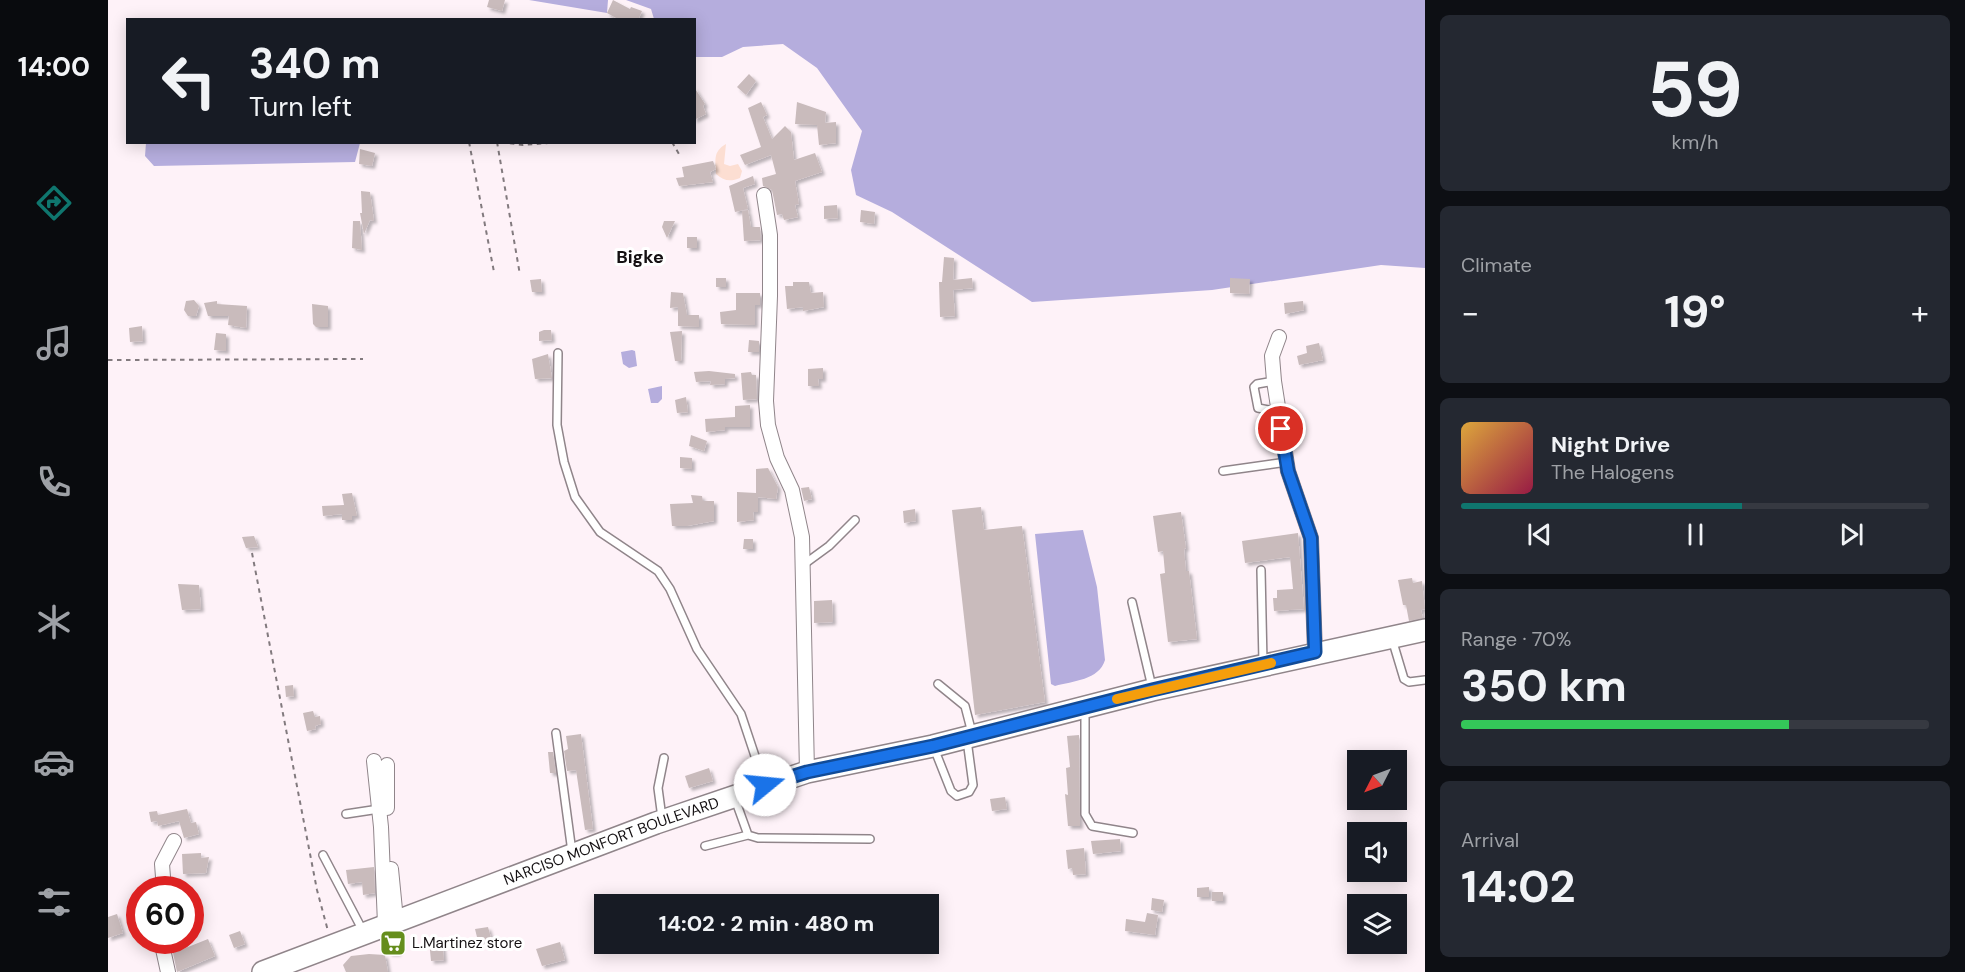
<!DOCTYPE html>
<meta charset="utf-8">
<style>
body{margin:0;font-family:"DM Sans",sans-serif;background:#242831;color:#f1f3f6;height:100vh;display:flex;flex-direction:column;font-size:22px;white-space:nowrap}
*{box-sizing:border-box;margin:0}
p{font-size:20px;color:#9ea1a6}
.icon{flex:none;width:33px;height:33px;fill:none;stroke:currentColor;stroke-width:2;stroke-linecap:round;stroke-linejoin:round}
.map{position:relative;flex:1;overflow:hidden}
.sheet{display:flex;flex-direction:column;gap:15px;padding:15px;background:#0d0f14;width:540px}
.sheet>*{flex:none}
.hud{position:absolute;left:18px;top:18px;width:570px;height:126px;border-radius:0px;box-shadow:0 3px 15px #0003;background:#171b24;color:#f1f3f6;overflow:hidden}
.needle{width:39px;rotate:228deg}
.tools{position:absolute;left:1239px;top:750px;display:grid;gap:12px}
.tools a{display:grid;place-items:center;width:60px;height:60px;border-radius:0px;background:#171b24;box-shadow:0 3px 15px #0003;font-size:30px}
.speed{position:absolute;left:18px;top:876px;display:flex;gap:12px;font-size:30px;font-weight:700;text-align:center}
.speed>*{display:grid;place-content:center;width:78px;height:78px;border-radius:50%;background:#171b24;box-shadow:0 3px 15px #0003;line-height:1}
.speed .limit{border:9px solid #d22;background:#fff;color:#111}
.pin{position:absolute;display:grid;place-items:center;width:51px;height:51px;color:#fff;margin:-26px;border:3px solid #fff;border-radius:50%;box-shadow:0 2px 6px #0007}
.me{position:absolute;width:66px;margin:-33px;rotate:73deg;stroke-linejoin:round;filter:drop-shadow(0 0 4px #0008)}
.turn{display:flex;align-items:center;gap:21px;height:126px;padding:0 24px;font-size:27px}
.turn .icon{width:78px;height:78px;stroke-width:2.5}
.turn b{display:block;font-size:42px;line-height:51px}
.big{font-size:45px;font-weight:700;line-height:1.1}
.sheet .widget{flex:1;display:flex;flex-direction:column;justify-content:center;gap:9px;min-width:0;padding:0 21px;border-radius:9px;background:#242831}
.sheet .dial{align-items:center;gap:0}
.dial b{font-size:78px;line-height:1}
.song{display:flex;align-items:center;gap:18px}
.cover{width:72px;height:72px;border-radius:9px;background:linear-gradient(135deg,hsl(40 70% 55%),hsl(340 70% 35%))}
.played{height:6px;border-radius:3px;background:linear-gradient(90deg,#0f766e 60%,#363941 60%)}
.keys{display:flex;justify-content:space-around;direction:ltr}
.heat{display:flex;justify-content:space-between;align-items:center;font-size:33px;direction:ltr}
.charge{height:9px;border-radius:4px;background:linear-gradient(90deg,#34c759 70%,#363941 0)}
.trip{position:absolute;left:486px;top:894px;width:345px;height:60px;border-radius:0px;background:#171b24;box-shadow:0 3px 15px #0003;font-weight:700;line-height:60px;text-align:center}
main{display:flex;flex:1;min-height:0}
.menu{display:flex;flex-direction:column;width:108px;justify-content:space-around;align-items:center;background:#090b0e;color:#9ea1a6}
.menu .icon{width:42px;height:42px}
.menu .current{color:#0f766e}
.menu b{font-size:27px;color:#f1f3f6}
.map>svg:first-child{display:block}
.green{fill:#fcded2}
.water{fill:#b5addd}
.building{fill:#c9bbbc;filter:url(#shadow)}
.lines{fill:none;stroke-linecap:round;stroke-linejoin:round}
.service-casing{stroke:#90858a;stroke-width:10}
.minor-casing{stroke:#90858a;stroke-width:16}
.primary-casing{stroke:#90858a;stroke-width:24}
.path{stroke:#827a7e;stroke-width:2;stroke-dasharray:4.5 4.5;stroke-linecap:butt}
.service{stroke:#fff;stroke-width:7}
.minor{stroke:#fff;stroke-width:14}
.primary{stroke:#fff;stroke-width:21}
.route-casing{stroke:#114b97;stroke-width:15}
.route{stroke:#1a73e8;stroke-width:10}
.slow{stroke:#f59e0b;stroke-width:10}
.labels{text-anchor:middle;stroke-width:6;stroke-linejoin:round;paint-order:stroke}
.street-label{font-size:15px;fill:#141012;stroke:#fff}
.poi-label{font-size:15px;fill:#141012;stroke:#fff;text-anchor:start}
.quarter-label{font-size:18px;font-weight:bold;fill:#141012;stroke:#fff}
</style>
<main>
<nav class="menu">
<b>14:00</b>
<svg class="icon current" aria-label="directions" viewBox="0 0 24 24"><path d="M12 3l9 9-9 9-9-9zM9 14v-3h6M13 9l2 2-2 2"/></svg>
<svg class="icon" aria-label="music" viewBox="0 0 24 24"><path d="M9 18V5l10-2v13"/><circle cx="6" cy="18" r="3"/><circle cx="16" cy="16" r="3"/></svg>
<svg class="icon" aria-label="phone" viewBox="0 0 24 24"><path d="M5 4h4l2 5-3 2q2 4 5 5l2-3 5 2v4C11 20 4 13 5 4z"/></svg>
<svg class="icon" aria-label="climate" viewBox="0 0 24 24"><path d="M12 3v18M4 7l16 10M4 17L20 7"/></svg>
<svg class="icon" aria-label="car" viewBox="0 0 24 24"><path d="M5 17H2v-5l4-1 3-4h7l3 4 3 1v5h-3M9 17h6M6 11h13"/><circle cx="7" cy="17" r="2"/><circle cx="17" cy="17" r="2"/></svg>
<svg class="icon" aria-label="filters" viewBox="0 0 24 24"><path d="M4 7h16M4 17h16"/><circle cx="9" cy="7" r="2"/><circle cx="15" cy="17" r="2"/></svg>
</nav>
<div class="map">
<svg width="1317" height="972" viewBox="0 0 1317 972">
<defs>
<filter id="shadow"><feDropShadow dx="3" dy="3" stdDeviation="1.5" flood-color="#0004"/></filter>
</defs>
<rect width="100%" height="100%" fill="#fef2f8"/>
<path class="green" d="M618,144L616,164L622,166L630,164L634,171L632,178C622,182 616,181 608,174C608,161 604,152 618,144Z"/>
<path class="water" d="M421,0H500L499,13Z
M518,0H1317V268L1273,265L1104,290L924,302L784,212L748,195L743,170L754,131L709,68L675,44L635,47L614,57H587L586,20L546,19L543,9Z
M38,143V142L252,143L247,162L46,166L37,156Z
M524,350L527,351L529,366L521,368L515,364L513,352Z
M554,386V399L550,403H543L540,389Z
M975,530L989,587L997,660C991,680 965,681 947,686L943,684L927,534Z"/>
<path class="building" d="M381,0H397L394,11L379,7Z
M505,0L522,9L523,7L534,11L530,20H512L499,13Z
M641,74L648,81L638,95L629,87Z
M586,87L597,104L595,106L598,114L586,120Z
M653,102L659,115L655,117L664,139L677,126L683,132L686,160L707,153L714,172L687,181L691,204L687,205L690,217L676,220L674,214L669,215L664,190L655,186L654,178L668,174L663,155L637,165L632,155L653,147L640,108Z
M689,102L718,112L717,123L728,122V143L711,145L709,125L687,124Z
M252,149L267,153L264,166L251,164Z
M605,161L608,169L602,172L605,182L571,186L568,178L576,177L574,167Z
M645,176L647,184L635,188L640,209L627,212L621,186Z
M253,191L262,192L266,221L262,220L256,234L252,213H254Z
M729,205L730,218L716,219V206Z
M640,210L643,227H652L653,240L636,241L634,211Z
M753,210L767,212L766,224L752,222Z
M245,221H252L254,250L244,248Z
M556,221H567L559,238L554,227Z
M579,237H589V248H579Z
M836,257L846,258L845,280L864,278L865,288L845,290L847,316L832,317L831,282H834Z
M608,278H618V287H608Z
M1122,278L1142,279L1141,294L1122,293Z
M433,279L434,292H424L422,280Z
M685,282H701L703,293L715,292L716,307L695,311V307L679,309L677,286H685Z
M563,292L575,293L579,315H591V327L570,326V307L562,308Z
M628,293H652V305H647V325L613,324L612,312L628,310Z
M86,300L91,306L88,316H80L76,310L78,301Z
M109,301V304L139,306L138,328L120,325L121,316H100L96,303Z
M1195,301L1196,310L1177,314L1176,303Z
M204,304L220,306V327H208L205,324Z
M34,326L35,341L22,342L21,328Z
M436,330H443L444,340L431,341V332Z
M574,331L573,361H567L562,332Z
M108,333L118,334V351L106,350Z
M641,340L651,341V352H640Z
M1211,343L1215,360L1191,365L1189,356L1199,353L1198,346Z
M440,354L444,378L427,379L424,359Z
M715,368V379H710L711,386H700V369Z
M601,371L627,374V378L617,379V384L602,385L603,381L588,382L586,372Z
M643,372L644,375H648L649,399L635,400L633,373Z
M578,397L580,412L569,413L567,400Z
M642,405V427H617V430L598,432L597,419L627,417V406Z
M583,435L599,441L596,451L581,446Z
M572,457L584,458V469L572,468Z
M660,468L670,487L668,499L650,497V512H645L646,520L629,522V492L648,493V469Z
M701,487L704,499L696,501L693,488Z
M244,493L249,516H244V520H234V514L215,516L214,506L236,505L234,494Z
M583,495L594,496L595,501H606V521L579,526H564L562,504L585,503Z
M873,507L876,530L914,526L937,702L867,715L844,510Z
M807,509L808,521L796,523L795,511Z
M1073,512L1078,548L1076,549L1078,571H1081L1089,639L1060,642L1052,574L1057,573L1055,551L1050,552L1045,516Z
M1190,533L1196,609L1166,611L1165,598H1169V590L1185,589L1182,557L1137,563L1134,541Z
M146,536L150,547L138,548L134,537Z
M636,539H645V549H635Z
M1304,578L1305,583L1314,581L1317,609L1313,610L1315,618L1301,621L1298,605H1295L1290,580Z
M70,584L91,585L93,609L74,610Z
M724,600L725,622L706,623V601Z
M185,685L186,696L178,697L177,686Z
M205,711L207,717L212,716L213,724L207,726L208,729L199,731L195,713Z
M473,734L485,829L477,830L468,770L459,771L456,751L460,749L458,736Z
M971,735L972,826H960L957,794L960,795L958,768L962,767L959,736Z
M440,752H445L448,773H442Z
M601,768L605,781L581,788L577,776Z
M897,797L899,809L884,811L882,799Z
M79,809L83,823L88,822L91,834L76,838L71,821L50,826L49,821L43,822L41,812L49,811L50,815Z
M1012,839L1013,851L985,854L983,841Z
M976,848L978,874L965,875L964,868L960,869L958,850Z
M93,853V858L101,857L98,873L75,874L74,854Z
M266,867L267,893L255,895L254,882L240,884L238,870Z
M1101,887V897H1089V888Z
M1104,892H1115V901H1104Z
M1044,898L1056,900L1054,912L1043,910Z
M1039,913L1050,915L1047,935L1017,931L1018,919L1037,922Z
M9,914L15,933L0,938V917Z
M380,927L383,938L370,941L367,929Z
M132,931L137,944L126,948L121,935Z
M282,937H288L290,953H281L279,939Z
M100,939L107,956L69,972L65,953Z
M334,939L336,960L323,961L321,940Z
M452,942L457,960L434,966L428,949Z
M261,954L277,955L280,972H238L235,965L243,956Z"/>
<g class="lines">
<defs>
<path id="service" d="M450,353L449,425L456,462L467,497L492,532L550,571L562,589L589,649L633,714L656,783
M1166,381L1149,384L1146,387L1150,408L1171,412
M1115,471L1179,462
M695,565L721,546L747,520
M1153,570L1155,663
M1024,602L1044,687
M1284,639L1296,679L1301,682L1317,680
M830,684L857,706L864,733
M977,710V814L984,826L1025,833
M448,733L464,852
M826,748L843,791L849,796L861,792L865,785L859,740
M627,799L640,835L650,838L762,839
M238,814L271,809
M554,818L550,788L556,758
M597,846L640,835
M215,855L255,931"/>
<path id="minor" d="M656,195L662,235V296L658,401L660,425L669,458L684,490L694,537L699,772
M1171,337L1164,356L1166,381L1180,471L1203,538L1207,653
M266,761L273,827L277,924
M279,765V808
M283,869L288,920
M56,890L54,864L66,841
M53,940L60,972"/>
<g id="primary">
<path id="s1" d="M155,972L548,823L699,772L825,746L1044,690L1317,630"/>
</g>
</defs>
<use href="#service" class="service-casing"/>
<use href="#minor" class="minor-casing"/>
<use href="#primary" class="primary-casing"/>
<path class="path" d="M283,142H288
M361,142L386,272
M389,142L412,275
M393,142L415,145L452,142
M564,142L571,154
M0,360L255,359
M144,553L209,890L220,931"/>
<use href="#service" class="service"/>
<use href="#minor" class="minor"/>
<use href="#primary" class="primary"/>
</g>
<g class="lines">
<defs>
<path id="route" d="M657,785L699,772L825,746L1044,690L1207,652L1203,538L1180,471L1173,429"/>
</defs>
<use href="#route" class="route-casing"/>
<use href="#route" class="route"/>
<path class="slow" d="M1009,699L1163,663"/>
</g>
<defs>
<symbol id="supermarket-square" viewBox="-11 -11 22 22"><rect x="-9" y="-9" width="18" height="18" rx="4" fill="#658d1c" stroke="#fff"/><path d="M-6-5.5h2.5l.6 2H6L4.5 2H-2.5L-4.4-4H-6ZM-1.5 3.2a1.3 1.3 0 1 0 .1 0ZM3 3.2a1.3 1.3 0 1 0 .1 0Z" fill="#fff"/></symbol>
</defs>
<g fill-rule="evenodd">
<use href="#supermarket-square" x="270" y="928" width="30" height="30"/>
</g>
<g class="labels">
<g class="street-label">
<text dy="5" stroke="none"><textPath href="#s1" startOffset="372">NARCISO MONFORT BOULEVARD</textPath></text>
</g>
<g class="poi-label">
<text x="304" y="948">L.Martinez store</text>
</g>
<g class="quarter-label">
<text x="532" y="263">Bigke</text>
</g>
</g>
</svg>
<div class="tools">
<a><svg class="needle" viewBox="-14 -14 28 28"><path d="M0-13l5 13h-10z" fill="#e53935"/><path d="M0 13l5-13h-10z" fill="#9ea1a6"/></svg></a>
<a><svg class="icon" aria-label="sound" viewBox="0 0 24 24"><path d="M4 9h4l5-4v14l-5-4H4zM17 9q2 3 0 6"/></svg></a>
<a><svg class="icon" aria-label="layers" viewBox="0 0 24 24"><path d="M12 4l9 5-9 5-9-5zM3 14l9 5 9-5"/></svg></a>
</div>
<div class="speed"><div class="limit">60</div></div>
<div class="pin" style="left:1173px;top:429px;background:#d93025"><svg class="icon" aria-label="arrive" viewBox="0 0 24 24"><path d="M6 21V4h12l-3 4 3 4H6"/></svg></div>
<svg class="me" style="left:657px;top:785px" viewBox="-20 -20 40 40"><circle r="19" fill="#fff"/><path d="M0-13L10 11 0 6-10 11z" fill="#1a73e8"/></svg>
<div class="trip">14:02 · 2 min · 480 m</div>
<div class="hud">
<div class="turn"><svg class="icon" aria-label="left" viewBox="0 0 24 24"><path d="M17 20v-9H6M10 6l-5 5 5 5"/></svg><div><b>340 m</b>Turn left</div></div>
</div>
</div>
<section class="sheet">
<div class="widget dial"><b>59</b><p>km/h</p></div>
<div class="widget"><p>Climate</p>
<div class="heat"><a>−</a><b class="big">19°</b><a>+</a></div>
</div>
<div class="widget">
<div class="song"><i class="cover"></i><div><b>Night Drive</b><p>The Halogens</p></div></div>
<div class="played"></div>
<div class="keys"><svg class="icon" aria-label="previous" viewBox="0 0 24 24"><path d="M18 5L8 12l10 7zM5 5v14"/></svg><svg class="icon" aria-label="pause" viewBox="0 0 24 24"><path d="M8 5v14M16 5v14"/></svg><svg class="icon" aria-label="next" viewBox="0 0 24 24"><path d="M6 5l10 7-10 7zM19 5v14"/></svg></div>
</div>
<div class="widget"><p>Range · 70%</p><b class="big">350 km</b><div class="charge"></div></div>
<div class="widget"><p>Arrival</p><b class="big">14:02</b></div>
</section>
</main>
